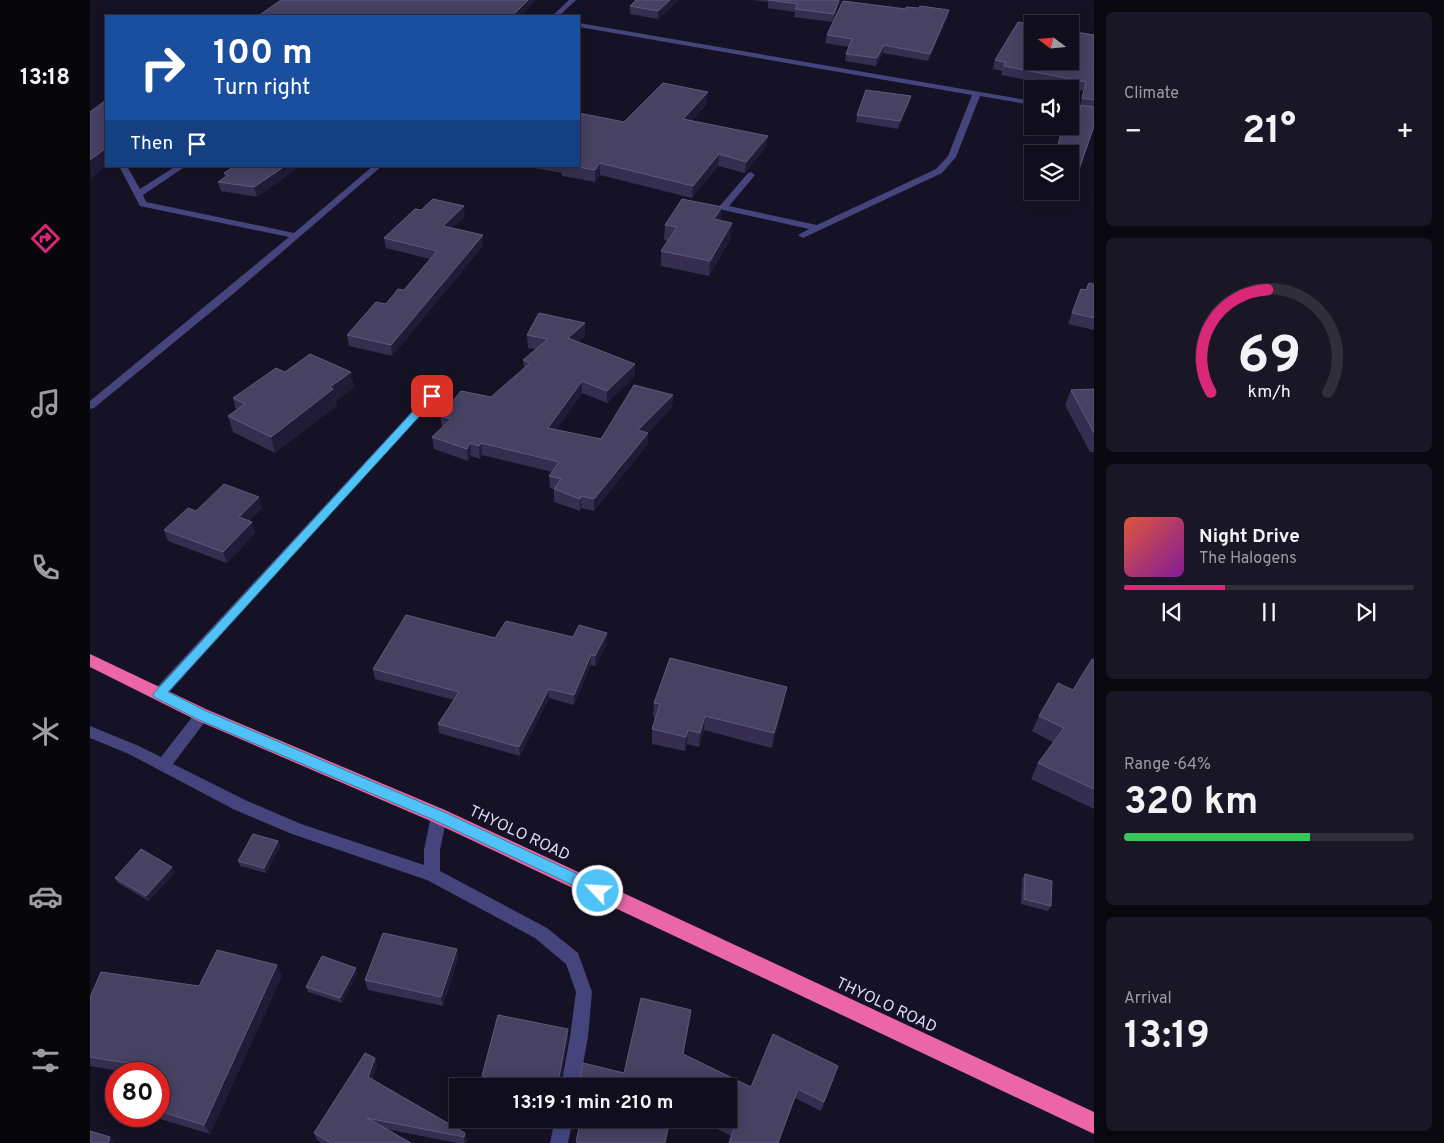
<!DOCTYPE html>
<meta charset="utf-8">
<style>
body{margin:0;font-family:Overpass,sans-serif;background:#191725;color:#f1f3f6;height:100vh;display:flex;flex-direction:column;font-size:19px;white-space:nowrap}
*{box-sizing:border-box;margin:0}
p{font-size:16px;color:#9c9ca3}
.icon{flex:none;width:28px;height:28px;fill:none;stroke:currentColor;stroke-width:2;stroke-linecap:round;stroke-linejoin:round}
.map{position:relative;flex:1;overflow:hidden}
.drawer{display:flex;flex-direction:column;gap:12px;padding:12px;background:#09080f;width:350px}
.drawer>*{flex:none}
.banner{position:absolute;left:15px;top:15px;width:475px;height:152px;border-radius:0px;box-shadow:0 2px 12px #0003,0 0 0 1px #302e3b;background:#1a4fa0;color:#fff;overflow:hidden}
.needle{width:32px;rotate:286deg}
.fabs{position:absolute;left:934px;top:15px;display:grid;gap:10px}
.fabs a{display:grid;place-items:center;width:55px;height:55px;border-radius:0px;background:#100e1c;box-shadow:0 2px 12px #0003,0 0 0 1px #302e3b;font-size:25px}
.speed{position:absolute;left:15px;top:1062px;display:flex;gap:10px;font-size:25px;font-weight:700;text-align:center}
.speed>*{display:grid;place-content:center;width:65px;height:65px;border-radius:50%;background:#100e1c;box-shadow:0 2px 12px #0003,0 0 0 1px #302e3b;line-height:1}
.speed .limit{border:8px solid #d22;background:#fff;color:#111}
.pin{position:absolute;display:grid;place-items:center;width:42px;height:42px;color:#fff;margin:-21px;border-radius:10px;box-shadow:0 2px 8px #0006}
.me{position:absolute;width:55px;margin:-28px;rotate:295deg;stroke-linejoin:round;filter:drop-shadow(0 0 4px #0008)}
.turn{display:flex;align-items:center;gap:18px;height:105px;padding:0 25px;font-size:22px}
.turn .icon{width:65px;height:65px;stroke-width:2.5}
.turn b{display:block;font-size:35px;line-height:42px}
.then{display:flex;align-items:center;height:48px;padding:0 25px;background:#0003;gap:10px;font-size:19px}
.big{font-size:38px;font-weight:700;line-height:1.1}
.drawer .card{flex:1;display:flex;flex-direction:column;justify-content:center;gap:8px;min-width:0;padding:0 18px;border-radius:8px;background:#191725}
.drawer .dial{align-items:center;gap:0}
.dial svg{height:130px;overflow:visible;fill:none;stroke:#302e3b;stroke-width:7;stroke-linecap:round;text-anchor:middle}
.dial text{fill:#f1f3f6;stroke:none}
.song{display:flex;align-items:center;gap:15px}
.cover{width:60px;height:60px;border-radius:8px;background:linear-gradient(135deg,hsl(10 70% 55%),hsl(290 70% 35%))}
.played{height:5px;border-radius:2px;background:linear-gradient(90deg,#db2777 35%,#302e3b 35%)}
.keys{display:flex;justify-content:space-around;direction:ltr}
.heat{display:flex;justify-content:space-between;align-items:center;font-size:28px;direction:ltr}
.charge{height:8px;border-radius:4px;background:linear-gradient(90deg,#34c759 64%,#302e3b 0)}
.trip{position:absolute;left:359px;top:1078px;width:288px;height:50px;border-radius:0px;background:#100e1c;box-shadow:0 2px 12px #0003,0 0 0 1px #302e3b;font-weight:700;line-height:50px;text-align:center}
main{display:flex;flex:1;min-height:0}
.tabs{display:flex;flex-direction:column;width:90px;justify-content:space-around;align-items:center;background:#06060b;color:#9c9ca3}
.tabs .icon{width:35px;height:35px}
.tabs .on{color:#db2777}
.tabs b{font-size:22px;color:#f1f3f6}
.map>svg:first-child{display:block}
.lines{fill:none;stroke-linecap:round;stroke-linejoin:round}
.minor{fill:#46447d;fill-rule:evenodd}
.highway{fill:#ea66a6;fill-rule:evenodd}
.wall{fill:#352e50}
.shaded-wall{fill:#201b37}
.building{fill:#474162;stroke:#5f597a}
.route{fill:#4fc3f7;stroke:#337fa1}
.labels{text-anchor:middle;stroke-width:5;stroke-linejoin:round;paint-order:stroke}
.near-street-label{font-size:16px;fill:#dedbfa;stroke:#151225}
</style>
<main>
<nav class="tabs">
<b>13:18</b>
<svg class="icon on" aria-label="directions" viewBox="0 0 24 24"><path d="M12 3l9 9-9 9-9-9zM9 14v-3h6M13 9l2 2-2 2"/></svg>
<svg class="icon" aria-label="music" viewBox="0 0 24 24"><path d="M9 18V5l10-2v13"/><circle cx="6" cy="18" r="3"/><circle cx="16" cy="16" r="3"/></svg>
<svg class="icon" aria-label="phone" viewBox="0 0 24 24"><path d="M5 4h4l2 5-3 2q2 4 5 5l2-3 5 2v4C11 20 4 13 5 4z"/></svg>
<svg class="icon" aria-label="climate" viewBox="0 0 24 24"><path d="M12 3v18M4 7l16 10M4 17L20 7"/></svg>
<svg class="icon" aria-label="car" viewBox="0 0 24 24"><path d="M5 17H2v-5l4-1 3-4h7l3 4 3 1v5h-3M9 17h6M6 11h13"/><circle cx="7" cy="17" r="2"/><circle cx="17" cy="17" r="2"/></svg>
<svg class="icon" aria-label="filters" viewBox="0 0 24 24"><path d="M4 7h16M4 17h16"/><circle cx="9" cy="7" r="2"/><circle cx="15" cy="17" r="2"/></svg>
</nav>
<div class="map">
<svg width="1004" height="1143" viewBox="0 0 1004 1143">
<rect width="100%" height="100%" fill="#151225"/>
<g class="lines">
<path class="minor" d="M479,0H486L469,16H462Z
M489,23L942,101V105L890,96L866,157L852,173L713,238L708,235L719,229L633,210L629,207L658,173L661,172L665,175L639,206L727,225L846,169L858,156L882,95L489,27Z
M980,107L1004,111V115L980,111Z
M29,166H37L50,189L86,166H96L53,195L56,202L204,233L283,166H292L143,294L4,408L0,409V401L199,237L50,206Z
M342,393L346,394L347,396L346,398L74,698L69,699L64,698L62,694L64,690L338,394Z
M112,709L117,711L119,715L117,719L83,764L155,800L211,824L334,865V850L341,816L344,811L349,810L354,811L357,816L350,850V871L457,928L488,953L502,992L498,1037L489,1086H471L480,1037L486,992L476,964L445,938L337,880L202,834L145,810L39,754L0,738V726L49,746L71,757L107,711Z
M465,1119H483L478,1143H460Z"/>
<path class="highway" d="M0,654L118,710L355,810L1004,1112V1134L343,822L106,720L0,667Z"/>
</g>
<path class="wall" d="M589,0L568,19L540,14V6Z
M663,0H751L744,18L858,17L838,61L793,53L786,66L755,61L756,54L759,47L735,43L737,35L743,22L704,17L705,12L678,8V2Z
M1004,35V127L982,191L980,190V154H966L972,128L985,130L990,107L993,91L911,75L912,71L903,69L905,60Z
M821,96L819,104L808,129L766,122L767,115Z
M617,104L601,121L676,147L655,173L628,166L602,198L510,175L505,182L472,176V173L433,166H489L534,122Z
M210,166L167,197L131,191L128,182L135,177L134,173Z
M331,210L375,216L362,228L393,246L302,356L259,346L257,335L296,304L314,290L340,259L296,248L294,238Z
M631,220L641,238L619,276L571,266V251L578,241L574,240L575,225Z
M1004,284V330L978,324L991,289L996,290Z
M495,323V335L488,342L545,376L517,403L492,393L466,430L511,439L583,395L582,407L558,433L557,445L504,511L491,508L490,511L464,502V489L460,488L459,476L462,472L392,455L390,459L381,456L378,461L344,449L342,437L352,428L350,416L401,397L434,369L433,360L446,349L438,348L437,335Z
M195,372H261L264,388L246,401L247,405L185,453L143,432L138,416L146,410L143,398Z
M1004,389V452H1000L975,405L981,390Z
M172,508L159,521L162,522L165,533L137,563L78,541L74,530L106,511Z
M483,637L517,643L505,666L501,665L484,705L459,698L430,756L349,733L348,724L364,700L285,679L283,669L405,638Z
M1004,660V809L941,779L948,763L964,743L942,731L949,716L983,690Z
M694,701L682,748L614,730L609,747L597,744L595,751L562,744V729L566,718L563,717L564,703Z
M188,841L190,846L176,873L150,866L148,861Z
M85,872L59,901L28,883L25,878Z
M935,874L961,906L958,911L931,904L932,879Z
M367,949L368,958L353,1006L278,990L275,980Z
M267,973L252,1003L218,992L216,987Z
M192,976L120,1134L60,1116H69V1074H49L0,1066V997L109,986Z
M601,1010L593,1054L661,1087L748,1066L731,1111L705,1098L641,1136L607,1119H638V1086H401L394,1085L392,1076L478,1038L471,1079H490L534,1073Z
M285,1058L287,1066L282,1080L375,1133L377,1141L376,1143H367L296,1129L321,1143H232L227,1140L224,1133Z"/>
<path class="shaded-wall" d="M438,0H446L431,16H422Z
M580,0H589L568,19V11Z
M749,0H751L743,22L744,14Z
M859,10L858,17L838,61L840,54Z
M794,45L793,53L786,66L787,58Z
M618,92L617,104L592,131L593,119Z
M821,96L819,104L808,129L810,121Z
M678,136L676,147L655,173L656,162Z
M16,148V166L0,179V160Z
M629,154L628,166L602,198L603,186Z
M510,163V175L505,182V170Z
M195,166H210L167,197L164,187Z
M374,206L375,216L354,236L353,226Z
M632,207L631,222L624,219Z
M642,223L641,238L619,276L620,261Z
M393,235V246L302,356L301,345Z
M495,323V335L478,351V338Z
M545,364V376L517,403V391Z
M261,372L264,388L246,401L247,405L185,453L181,437L240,387Z
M492,381V393L458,441V428Z
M583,395L582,407L548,443V430Z
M558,433L557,445L504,511V499Z
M380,443L381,456L378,461L377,449Z
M391,443L392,455L390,459L389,446Z
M491,496V508L490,511V499Z
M169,497L172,508L152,528L149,517Z
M162,522L165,533L137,563L133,552Z
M517,633V643L505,666V656Z
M501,655V665L484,705V695Z
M697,687L694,701L682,748L684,733Z
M459,689V698L430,756L429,747Z
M615,716L614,730L609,747L610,733Z
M598,730L597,744L595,751L596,737Z
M188,841L190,846L176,873L174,868Z
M82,867L85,872L59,901L56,896Z
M367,949L368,958L353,1006L351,997Z
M187,965L192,976L120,1134L114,1125Z
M266,968L267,973L252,1003L250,998Z
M478,1029V1038L469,1086V1077Z
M285,1058L287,1066L280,1085L278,1077Z
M375,1133L377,1141L376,1143H375L374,1137Z
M20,1137L25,1143H18Z"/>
<path class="building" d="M191,0H438L422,16H168Z
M546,0H580L568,11L540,6Z
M678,0H749L744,14L705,9L708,4Z
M753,1L816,9V7L829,8L830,6L859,10L840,54L794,45L787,58L756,54L762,39L737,35Z
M928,22L942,24V61H980V31L1004,35V100L992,98L996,82L914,66L915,62L905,60Z
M573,83L618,92L593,119L678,136L656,162L629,154L603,186L510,163L505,170L482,166H489V113L534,122Z
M776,90L821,96L810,121L767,115Z
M16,100V148L0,160V112Z
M991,105L1004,107V126L985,181L980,180V154H966L972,128L986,130Z
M145,166H195L164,187L128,182L138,175L134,173Z
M343,199L374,206L353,226L393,235L301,345L257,335L286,302L296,304L308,289L314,290L347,251L294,238L325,209L331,210Z
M592,199L632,207L624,219L642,223L620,261L571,251L587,227L575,225Z
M999,283L1004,284V318L982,313L991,289L996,290Z
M449,313L495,323L478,338L545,364L517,391L492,381L458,428L511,439L544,385L583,395L548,430L558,433L504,499L491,496L490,499L464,489L471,479L459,476L469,462L391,443L389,446L380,443L377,449L342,437L361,419L350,416L371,391L401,397L440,363L433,360L458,339L437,335Z
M220,354L261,372L240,387L243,389L181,437L138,416L155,404L143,398L186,368L195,372Z
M1004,389V433L981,390Z
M134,484L169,497L149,517L162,522L133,552L74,530L98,508L106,511Z
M316,615L405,638L416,621L483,637L489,625L517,633L505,656L501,655L484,695L459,689L429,747L348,724L369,692L283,669Z
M580,658L697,687L684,733L615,716L610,733L598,730L596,737L562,729L570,704L564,703Z
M1002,659L1004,660V789L948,763L974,728L949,716L968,683L983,690Z
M163,834L188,841L174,868L148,861Z
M51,849L82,867L56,896L25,878Z
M935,874L962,881L961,906L934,899Z
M293,933L367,949L351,997L275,980Z
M127,950L187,965L114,1125L69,1111V1074H65L68,1068L0,1057V997L11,972L109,986Z
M232,956L266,968L250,998L216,987Z
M551,998L601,1010L593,1054L661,1087L683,1034L748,1066L734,1102L708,1089L688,1143H639L644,1128L625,1119H638V1086H444L392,1076L408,1015L478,1029L469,1077L471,1079H490L493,1063L534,1073Z
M275,1053L285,1058L278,1077L375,1133L374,1137L277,1118L321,1143H241L224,1133Z
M491,1119H580L575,1143H490L486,1142Z
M0,1131L20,1137L18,1143H0Z"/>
<path class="route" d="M342,393L347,396L346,398L78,692L116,711L354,812L513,886L515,891L513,895L508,897L344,820L107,719L64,697L63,694L339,394Z"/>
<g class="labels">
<g class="near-street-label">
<text transform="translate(430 832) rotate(25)" y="6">THYOLO ROAD</text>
<text transform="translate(797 1004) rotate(25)" y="6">THYOLO ROAD</text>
</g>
</g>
</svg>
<div class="fabs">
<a><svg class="needle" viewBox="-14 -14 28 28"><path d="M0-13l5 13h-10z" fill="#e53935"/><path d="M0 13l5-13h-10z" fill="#9c9ca3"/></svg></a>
<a><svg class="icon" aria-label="sound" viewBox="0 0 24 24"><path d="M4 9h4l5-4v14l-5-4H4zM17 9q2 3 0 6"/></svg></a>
<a><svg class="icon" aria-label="layers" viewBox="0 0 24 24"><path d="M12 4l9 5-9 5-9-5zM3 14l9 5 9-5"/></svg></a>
</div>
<div class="speed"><div class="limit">80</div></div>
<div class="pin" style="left:342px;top:396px;background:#d93025"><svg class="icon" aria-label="arrive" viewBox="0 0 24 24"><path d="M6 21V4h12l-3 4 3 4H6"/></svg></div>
<svg class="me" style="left:508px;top:891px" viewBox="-20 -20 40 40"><circle r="17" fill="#4fc3f7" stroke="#fff" stroke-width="3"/><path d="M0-11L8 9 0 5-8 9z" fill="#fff"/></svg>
<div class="trip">13:19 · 1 min · 210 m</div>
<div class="banner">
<div class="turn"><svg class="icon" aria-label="right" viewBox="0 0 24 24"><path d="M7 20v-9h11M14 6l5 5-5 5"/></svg><div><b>100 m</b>Turn right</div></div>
<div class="then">Then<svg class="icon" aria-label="arrive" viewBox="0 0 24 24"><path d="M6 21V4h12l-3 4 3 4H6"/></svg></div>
</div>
</div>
<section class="drawer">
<div class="card"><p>Climate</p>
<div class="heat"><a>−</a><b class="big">21°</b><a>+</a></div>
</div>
<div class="card dial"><svg viewBox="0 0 100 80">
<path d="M14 69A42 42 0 1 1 86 69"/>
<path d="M14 69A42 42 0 0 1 49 6" stroke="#db2777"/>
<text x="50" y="56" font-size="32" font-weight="700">69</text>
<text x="50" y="72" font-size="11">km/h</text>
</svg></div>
<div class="card">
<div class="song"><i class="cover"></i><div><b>Night Drive</b><p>The Halogens</p></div></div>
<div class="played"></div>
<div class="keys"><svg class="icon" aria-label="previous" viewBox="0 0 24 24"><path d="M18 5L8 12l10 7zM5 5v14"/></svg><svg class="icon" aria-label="pause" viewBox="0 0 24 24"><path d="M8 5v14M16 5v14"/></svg><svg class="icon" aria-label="next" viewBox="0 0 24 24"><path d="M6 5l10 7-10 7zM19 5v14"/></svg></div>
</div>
<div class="card"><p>Range · 64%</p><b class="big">320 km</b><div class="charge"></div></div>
<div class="card"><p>Arrival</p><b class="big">13:19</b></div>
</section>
</main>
